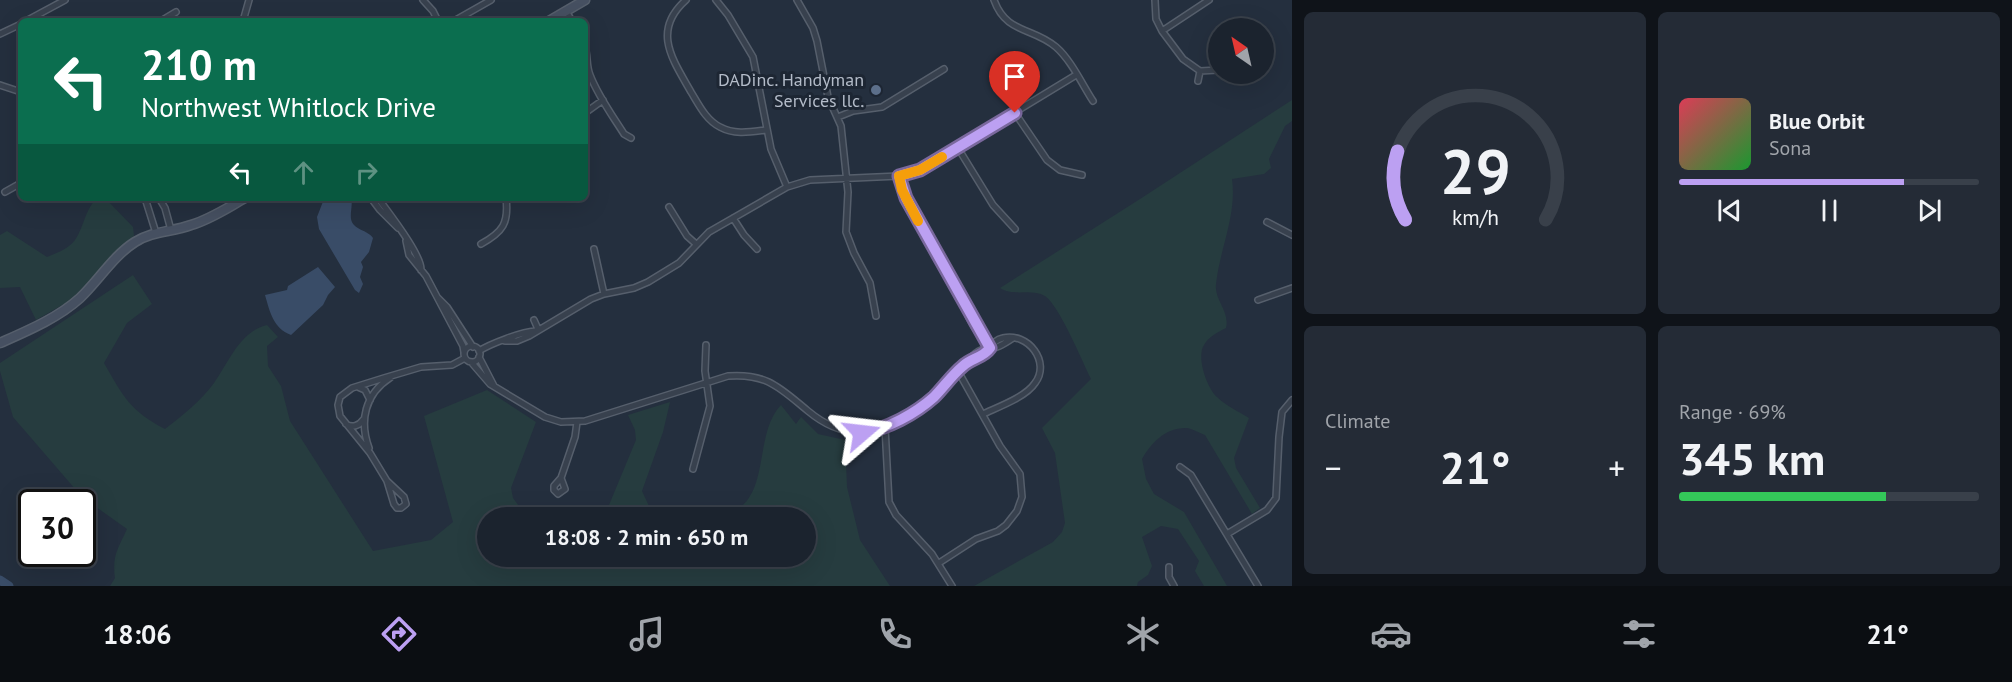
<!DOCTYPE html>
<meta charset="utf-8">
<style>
body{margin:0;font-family:"PT Sans",sans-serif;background:#242b36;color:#f1f3f6;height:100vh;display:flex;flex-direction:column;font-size:22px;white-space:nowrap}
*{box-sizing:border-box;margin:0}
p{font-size:20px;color:#a0a4aa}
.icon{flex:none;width:33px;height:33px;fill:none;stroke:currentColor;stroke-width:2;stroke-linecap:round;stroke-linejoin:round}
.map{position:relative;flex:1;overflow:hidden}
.details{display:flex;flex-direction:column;gap:12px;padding:12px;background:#0f1319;width:720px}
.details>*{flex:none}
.guide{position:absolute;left:18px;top:18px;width:570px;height:183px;border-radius:9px;box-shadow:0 6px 24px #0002,0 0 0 2px #39404a;background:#0b6e4f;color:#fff;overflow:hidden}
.needle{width:39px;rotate:326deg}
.fabs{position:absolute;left:1208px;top:18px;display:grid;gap:12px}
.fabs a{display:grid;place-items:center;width:66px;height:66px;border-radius:50%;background:#1b232e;box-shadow:0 6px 24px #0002,0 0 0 2px #39404a;font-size:30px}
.speed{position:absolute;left:18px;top:489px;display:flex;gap:12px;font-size:30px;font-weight:700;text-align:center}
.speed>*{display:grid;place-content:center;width:78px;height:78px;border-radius:50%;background:#1b232e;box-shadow:0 6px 24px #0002,0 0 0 2px #39404a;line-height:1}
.speed .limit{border:3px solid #111;border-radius:9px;background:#fff;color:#111}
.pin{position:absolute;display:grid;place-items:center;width:51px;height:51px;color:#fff;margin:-62px -26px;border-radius:50% 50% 50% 0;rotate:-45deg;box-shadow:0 0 6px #0007}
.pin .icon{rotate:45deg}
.me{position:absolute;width:66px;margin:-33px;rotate:73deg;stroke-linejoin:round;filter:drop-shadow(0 0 4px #0008)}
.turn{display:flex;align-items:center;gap:21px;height:126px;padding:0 24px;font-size:27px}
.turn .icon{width:78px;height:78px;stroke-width:2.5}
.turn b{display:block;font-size:42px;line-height:51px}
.lanes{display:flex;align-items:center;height:57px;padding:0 24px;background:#0003;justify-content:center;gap:30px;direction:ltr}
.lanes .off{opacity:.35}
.big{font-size:45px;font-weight:600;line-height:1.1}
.details .card{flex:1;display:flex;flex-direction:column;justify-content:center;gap:9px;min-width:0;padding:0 21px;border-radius:9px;background:#242b36}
.details .dial{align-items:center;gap:0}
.dial svg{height:156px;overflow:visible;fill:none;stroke:#39404a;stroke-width:7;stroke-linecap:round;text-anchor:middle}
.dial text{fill:#f1f3f6;stroke:none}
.song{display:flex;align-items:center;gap:18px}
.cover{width:72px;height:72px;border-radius:9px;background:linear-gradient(135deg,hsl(350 70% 55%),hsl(130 70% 35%))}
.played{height:6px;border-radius:3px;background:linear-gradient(90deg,#bca0f2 75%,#39404a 75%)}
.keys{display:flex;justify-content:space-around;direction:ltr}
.heat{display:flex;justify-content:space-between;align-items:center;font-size:33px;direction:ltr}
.charge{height:9px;border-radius:4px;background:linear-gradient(90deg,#34c759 69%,#39404a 0)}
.details .tiles{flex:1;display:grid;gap:12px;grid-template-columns:repeat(2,1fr)}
.trip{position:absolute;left:477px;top:507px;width:339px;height:60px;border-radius:30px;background:#1b232e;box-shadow:0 6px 24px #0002,0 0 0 2px #39404a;font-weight:600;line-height:60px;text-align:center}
.tabs{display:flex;height:96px;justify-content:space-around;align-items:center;background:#0b0e12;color:#a0a4aa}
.tabs .icon{width:42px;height:42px}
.tabs .current{color:#bca0f2}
.tabs b{font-size:27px;color:#f1f3f6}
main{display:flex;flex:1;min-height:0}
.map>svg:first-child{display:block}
.green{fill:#263c3f}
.water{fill:#394c67}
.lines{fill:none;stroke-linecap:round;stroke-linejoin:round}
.river{stroke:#394c67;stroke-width:9}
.street-casing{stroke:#565f6c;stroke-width:8}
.secondary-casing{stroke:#565f6c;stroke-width:11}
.street{stroke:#38414e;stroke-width:5}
.secondary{stroke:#465061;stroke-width:8}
.route-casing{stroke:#7a689d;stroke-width:15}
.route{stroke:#bca0f2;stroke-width:10}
.slow{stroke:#f59e0b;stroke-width:10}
.service-dot{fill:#5c6f8a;stroke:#1d2633;stroke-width:2}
.labels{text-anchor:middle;stroke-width:6;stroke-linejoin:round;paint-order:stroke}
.poi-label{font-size:18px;fill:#b4bcc9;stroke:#1d2633;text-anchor:end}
</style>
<main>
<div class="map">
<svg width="1292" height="586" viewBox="0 0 1292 586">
<rect width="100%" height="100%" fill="#242f3e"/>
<path class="green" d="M1292,100V121L1285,126L1269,159L1271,168L1264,174L1232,179C1237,215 1220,248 1216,284C1214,300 1230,311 1226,328C1218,332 1208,337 1204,345C1196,357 1207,388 1217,397C1226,406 1238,411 1249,418L1234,458L1236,468L1260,508L1252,514L1205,435C1200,433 1193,429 1187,428C1166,427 1151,443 1142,459L1146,479L1154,494L1184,512L1227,586H1204L1195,571L1199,561L1178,529L1161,526L1142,537L1152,566L1148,575L1138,582L1137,586H974L1053,542L1062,532L1065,523L1055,453L1042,428L1091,379C1083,363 1059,305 1045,296C1031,288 1014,297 1000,288L1140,199Z
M97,198H105L133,227L134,236L116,252L71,300L36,320L20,287L0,288V235L7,231L47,257C57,253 68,249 75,240C84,227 85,209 97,198Z
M133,275L152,304L127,323L104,363C123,396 130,411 165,429C183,415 201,401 214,383C229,362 240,331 267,325L278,337L267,346L268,366L281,386L290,421L373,551L431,540L453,522L424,416L487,390L536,422L511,488L513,498L527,517L488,518V556H806V518L715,517C776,510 750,437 781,405L796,424L801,417L818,434L845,440L847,487L860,540L890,586H110L115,578C112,555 118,549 127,529L82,497L13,417L0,371V363Z
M670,402L663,432L642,491L654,517H604L636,440L635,430L628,415Z"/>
<path class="water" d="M351,198C353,205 350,212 351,219C353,230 368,230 373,238L369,252L361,262L363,267L360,277L363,284L359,293L355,290L319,229L317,217L324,199Z
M318,267L335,287L328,295L323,305L291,335C273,328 270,312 265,295L287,290L288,286Z"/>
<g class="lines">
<path class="river" d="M0,580L9,586"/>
<defs>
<path id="street" d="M423,0L433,11L438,21
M686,0C651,31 673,60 691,92C699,105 706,120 720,127C735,135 750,132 766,130
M716,0L728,15L753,57L771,149L787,187
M797,0L813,28L817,41L828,97L841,126L848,192L846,232L854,253L870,283L876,316
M994,0C1006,34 1033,27 1056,47C1071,60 1082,84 1093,101
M1155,0L1156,19L1162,31L1183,59L1200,71L1218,70
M566,11L572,21
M26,21L65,0
M161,21L176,12
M243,21L249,0
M454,21L491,0
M1162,31L1209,0
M0,34L21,24
M585,47C588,56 586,65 590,75C598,96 612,115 624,134L631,138
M1198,81L1200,71
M0,85L21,92
M585,113L603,100
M1015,113L1047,160L1060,170L1082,175
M838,117L853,111L882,107L944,69
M958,148L993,205L1015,229
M899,176L906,198L965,304L976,320L980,332
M5,192L21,183
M145,198L156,233
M159,198L165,208L171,230
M371,198L380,210L398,228
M378,198C388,212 422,255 421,270
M669,207L687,236L696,244
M733,218L744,235L757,249
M1267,222L1292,235
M406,241L409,255L426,276L463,346L464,352
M481,244C503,232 509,223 506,198
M594,249L604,294
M438,298L447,307L473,347
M1258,300L1292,288
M966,309C970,325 981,335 990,348
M534,320L538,329
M505,341H517L529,336L591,299L604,294L634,288L648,282L679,263L709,232L787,187L810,180L899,176L920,170L1076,75
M464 354a8 8 0 1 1 16 0a8 8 0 1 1-16 0Z
M479,351C490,344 521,332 535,331
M479,357L494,386
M969,361C975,359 981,357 986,353C992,347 993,340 1003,338C1028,332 1051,362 1035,383C1026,397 998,407 983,414
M471,362L490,384L545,417L561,422L585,421L728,376C767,373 780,388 808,411C843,440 871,436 908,414C917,408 927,403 935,396C949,382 960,365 976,353C983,347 989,349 997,347C1003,345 1008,341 1013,338
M358,387L365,390L370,400
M346,424C352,428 359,426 363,420
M885,427L889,502L896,515L932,554L952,586
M369,448C359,421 365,394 390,378
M1180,467L1191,475L1258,586
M693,469L710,406L705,371L706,345
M561,478L565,489L558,494L554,490V486L561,478L575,437L577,422
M387,481L404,497L406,504L401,508H397L394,504L387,481L370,453L340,416L338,405L340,397L352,388L384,378L421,367L452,365L465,358
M1227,534L1267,510L1276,498L1279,437L1282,412L1292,400
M939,563L976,539L998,531L1006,525L1017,511L1022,497L1020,474L1000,446L958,371
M1169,567V577L1174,586"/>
<path id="secondary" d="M549,21L585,0
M0,343C27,331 58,318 80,298C99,280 113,256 135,242C152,231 172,232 191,225C211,219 227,208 245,198"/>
</defs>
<use href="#street" class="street-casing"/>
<use href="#secondary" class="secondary-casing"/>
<use href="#street" class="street"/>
<use href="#secondary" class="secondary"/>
</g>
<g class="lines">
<defs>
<path id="route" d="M862,433C887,429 915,414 934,397C944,387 952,375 963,366C971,358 983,358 990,348L906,198L899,176L920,170L1015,113"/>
</defs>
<use href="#route" class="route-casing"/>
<use href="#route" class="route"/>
<path class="slow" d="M918,221L902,190L899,176L920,170L942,157"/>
</g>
<circle class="service-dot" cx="876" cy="90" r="6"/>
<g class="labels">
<g class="poi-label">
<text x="864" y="86">DADinc. Handyman<tspan x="864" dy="21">Services llc.</tspan></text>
</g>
</g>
</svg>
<div class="fabs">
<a><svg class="needle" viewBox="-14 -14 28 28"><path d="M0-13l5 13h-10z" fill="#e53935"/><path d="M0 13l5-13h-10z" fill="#a0a4aa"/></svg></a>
</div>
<div class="speed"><div class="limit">30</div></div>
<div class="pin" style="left:1015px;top:113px;background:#d93025"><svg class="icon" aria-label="arrive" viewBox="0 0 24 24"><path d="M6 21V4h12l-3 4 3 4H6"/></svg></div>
<svg class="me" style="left:862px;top:433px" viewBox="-20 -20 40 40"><path d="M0-17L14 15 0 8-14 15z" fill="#bca0f2" stroke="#fff" stroke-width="4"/></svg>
<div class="trip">18:08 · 2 min · 650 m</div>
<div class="guide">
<div class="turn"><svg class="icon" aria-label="left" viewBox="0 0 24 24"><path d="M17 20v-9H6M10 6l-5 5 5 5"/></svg><div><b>210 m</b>Northwest Whitlock Drive</div></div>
<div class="lanes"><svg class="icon" aria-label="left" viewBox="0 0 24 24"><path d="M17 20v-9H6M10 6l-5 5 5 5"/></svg><svg class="icon off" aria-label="ahead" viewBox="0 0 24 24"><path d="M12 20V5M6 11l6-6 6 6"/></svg><svg class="icon off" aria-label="right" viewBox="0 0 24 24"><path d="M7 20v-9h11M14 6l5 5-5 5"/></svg></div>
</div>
</div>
<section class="details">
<div class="tiles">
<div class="card dial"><svg viewBox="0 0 100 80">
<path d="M14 69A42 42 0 1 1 86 69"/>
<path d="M14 69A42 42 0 0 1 10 34" stroke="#bca0f2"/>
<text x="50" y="56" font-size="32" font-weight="700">29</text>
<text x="50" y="72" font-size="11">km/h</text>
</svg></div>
<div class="card">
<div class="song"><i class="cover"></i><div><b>Blue Orbit</b><p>Sona</p></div></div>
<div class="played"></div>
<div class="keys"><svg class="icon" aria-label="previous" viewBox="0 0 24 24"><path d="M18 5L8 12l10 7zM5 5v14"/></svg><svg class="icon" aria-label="pause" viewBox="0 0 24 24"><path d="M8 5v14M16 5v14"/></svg><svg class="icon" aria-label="next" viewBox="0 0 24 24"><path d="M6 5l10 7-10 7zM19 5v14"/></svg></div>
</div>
<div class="card"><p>Climate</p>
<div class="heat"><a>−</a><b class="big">21°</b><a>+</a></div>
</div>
<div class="card"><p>Range · 69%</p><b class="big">345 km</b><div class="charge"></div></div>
</div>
</section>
</main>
<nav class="tabs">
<b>18:06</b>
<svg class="icon current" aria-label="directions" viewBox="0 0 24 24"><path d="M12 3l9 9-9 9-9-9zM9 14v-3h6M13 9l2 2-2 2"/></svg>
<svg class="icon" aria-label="music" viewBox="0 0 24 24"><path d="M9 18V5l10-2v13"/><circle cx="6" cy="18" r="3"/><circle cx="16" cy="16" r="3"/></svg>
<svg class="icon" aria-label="phone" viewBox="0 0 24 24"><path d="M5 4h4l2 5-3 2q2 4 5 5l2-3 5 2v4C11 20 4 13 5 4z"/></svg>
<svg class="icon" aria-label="climate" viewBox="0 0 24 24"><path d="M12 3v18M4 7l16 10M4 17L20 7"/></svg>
<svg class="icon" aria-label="car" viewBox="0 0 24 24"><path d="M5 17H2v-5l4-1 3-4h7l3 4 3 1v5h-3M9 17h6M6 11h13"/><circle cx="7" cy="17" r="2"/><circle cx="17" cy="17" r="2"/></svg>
<svg class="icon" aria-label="filters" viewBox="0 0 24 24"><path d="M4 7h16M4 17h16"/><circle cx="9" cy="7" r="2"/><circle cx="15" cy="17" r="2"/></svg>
<b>21°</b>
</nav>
